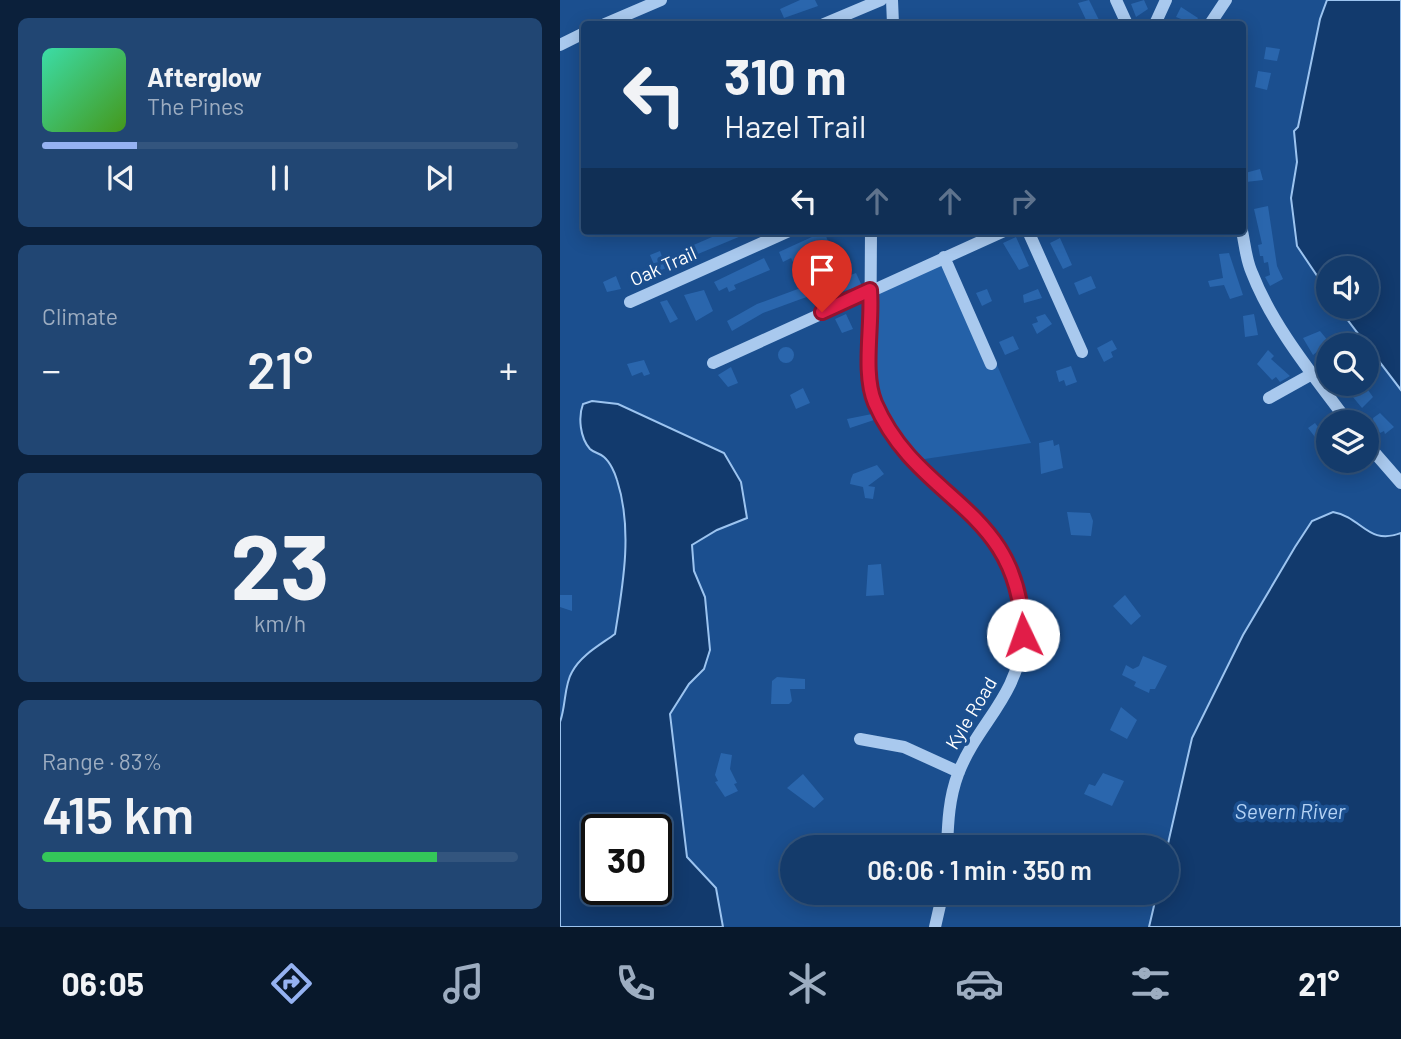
<!DOCTYPE html>
<meta charset="utf-8">
<style>
body{margin:0;font-family:Barlow,sans-serif;background:#214673;color:#f1f3f6;height:100vh;display:flex;flex-direction:column;font-size:26px;white-space:nowrap}
*{box-sizing:border-box;margin:0}
p{font-size:23px;color:#9dadc1}
.icon{flex:none;width:38px;height:38px;fill:none;stroke:currentColor;stroke-width:2;stroke-linecap:round;stroke-linejoin:round}
.map{position:relative;flex:1;overflow:hidden}
.sheet{display:flex;flex-direction:column;gap:18px;padding:18px;background:#0b203b;width:560px}
.sheet>*{flex:none}
.top-card{position:absolute;left:21px;top:21px;width:665px;height:214px;border-radius:7px;box-shadow:0 4px 18px #0003,0 0 0 2px #33557e;background:#143b6b;color:#f1f3f6;overflow:hidden}
.fabs{position:absolute;left:756px;top:256px;display:grid;gap:14px}
.fabs a{display:grid;place-items:center;width:63px;height:63px;border-radius:50%;background:#143b6b;box-shadow:0 4px 18px #0003,0 0 0 2px #33557e;font-size:35px}
.speed{position:absolute;left:21px;top:814px;display:flex;gap:14px;font-size:35px;font-weight:700;text-align:center}
.speed>*{display:grid;place-content:center;width:91px;height:91px;border-radius:50%;background:#143b6b;box-shadow:0 4px 18px #0003,0 0 0 2px #33557e;line-height:1}
.speed .limit{border:4px solid #111;border-radius:10px;background:#fff;color:#111}
.pin{position:absolute;display:grid;place-items:center;width:60px;height:60px;color:#fff;margin:-72px -30px;border-radius:50% 50% 50% 0;rotate:-45deg;box-shadow:0 0 7px #0007}
.pin .icon{rotate:45deg}
.me{position:absolute;width:77px;margin:-38px;rotate:357deg;stroke-linejoin:round;filter:drop-shadow(0 0 5px #0008)}
.turn{display:flex;align-items:center;gap:24px;height:147px;padding:0 28px;font-size:32px}
.turn .icon{width:91px;height:91px;stroke-width:2.5}
.turn b{display:block;font-size:49px;line-height:60px}
.lanes{display:flex;align-items:center;height:66px;padding:0 28px;background:#0003;justify-content:center;gap:35px;direction:ltr}
.lanes .off{opacity:.35}
.big{font-size:52px;font-weight:600;line-height:1.1}
.sheet .card{flex:1;display:flex;flex-direction:column;justify-content:center;gap:10px;min-width:0;padding:0 24px;border-radius:10px;background:#214673}
.sheet .dial{align-items:center;gap:0}
.dial b{font-size:91px;line-height:1}
.song{display:flex;align-items:center;gap:21px}
.cover{width:84px;height:84px;border-radius:10px;background:linear-gradient(135deg,hsl(160 70% 55%),hsl(100 70% 35%))}
.played{height:7px;border-radius:4px;background:linear-gradient(90deg,#95b2f1 20%,#33557e 20%)}
.keys{display:flex;justify-content:space-around;direction:ltr}
.heat{display:flex;justify-content:space-between;align-items:center;font-size:38px;direction:ltr}
.charge{height:10px;border-radius:5px;background:linear-gradient(90deg,#34c759 83%,#33557e 0)}
.trip{position:absolute;left:220px;top:835px;width:399px;height:70px;border-radius:35px;background:#143b6b;box-shadow:0 4px 18px #0003,0 0 0 2px #33557e;font-weight:600;line-height:70px;text-align:center}
.menu{display:flex;height:112px;justify-content:space-around;align-items:center;background:#08182b;color:#9dadc1}
.menu .icon{width:49px;height:49px}
.menu .active{color:#95b2f1}
.menu b{font-size:32px;color:#f1f3f6}
main{display:flex;flex:1;min-height:0}
.map>svg:first-child{display:block}
.green{fill:#2461a8}
.water{fill:#123a6d;stroke:#9cc4f0;stroke-width:2;fill-rule:evenodd}
.building{fill:#2a66ad}
.lines{fill:none;stroke-linecap:round;stroke-linejoin:round}
.minor{stroke:#a9c9ee;stroke-width:12}
.route-casing{stroke:#92132f;stroke-width:18}
.route{stroke:#e11d48;stroke-width:12}
.labels{text-anchor:middle;stroke-width:7;stroke-linejoin:round;paint-order:stroke}
.street-label{font-size:19px;fill:#fff;stroke:#1b4f8f}
.water-label{font-size:21px;font-style:italic;fill:#b5d3f5;stroke:#1b4f8f}
</style>
<main>
<section class="sheet">
<div class="card">
<div class="song"><i class="cover"></i><div><b>Afterglow</b><p>The Pines</p></div></div>
<div class="played"></div>
<div class="keys"><svg class="icon" aria-label="previous" viewBox="0 0 24 24"><path d="M18 5L8 12l10 7zM5 5v14"/></svg><svg class="icon" aria-label="pause" viewBox="0 0 24 24"><path d="M8 5v14M16 5v14"/></svg><svg class="icon" aria-label="next" viewBox="0 0 24 24"><path d="M6 5l10 7-10 7zM19 5v14"/></svg></div>
</div>
<div class="card"><p>Climate</p>
<div class="heat"><a>−</a><b class="big">21°</b><a>+</a></div>
</div>
<div class="card dial"><b>23</b><p>km/h</p></div>
<div class="card"><p>Range · 83%</p><b class="big">415 km</b><div class="charge"></div></div>
</section>
<div class="map">
<svg width="841" height="927" viewBox="0 0 841 927">
<rect width="100%" height="100%" fill="#1b4f8f"/>
<path class="green" d="M382,262L436,363L471,443L358,460L351,453L317,395V292Z"/>
<path class="water" d="M767,0H841V390L777,306H807V268H768V292L737,246L731,198L737,162L734,131L738,127L760,19Z
M32,401L58,404L164,453L181,482L187,518L157,530L132,545L134,571L145,597L150,650L144,669L129,684L110,714L127,857L156,888L163,927H0V722C6,706 4,685 12,672C21,655 40,645 55,634C63,585 73,529 57,480C55,473 50,462 44,457C40,453 34,453 30,449C20,438 18,417 23,404ZM37,830H96V889H37Z
M773,512C802,517 808,546 841,533V927H589L597,893L607,892V848L632,738L683,635L735,547L752,521Z"/>
<path class="building" d="M240,0H255L258,6L224,18L220,9Z
M529,0L541,24H528L518,3Z
M584,0L588,9L576,17L571,4Z
M621,7L638,18L634,24L616,17Z
M706,47L720,49L717,61L704,59Z
M698,71L711,73L707,90L695,87Z
M700,169L703,180L686,182L685,173Z
M708,206L717,266L723,279L710,286L705,277L710,275L708,262L704,263L703,256H700L698,245L702,244L694,209Z
M158,231H193L126,259L122,250L159,234Z
M264,231L269,244L263,246L268,259L262,261L256,248L239,255L241,258L233,262L231,258L223,262L219,252L254,236L252,233Z
M456,237L469,266L459,270L443,243Z
M500,238L512,265L503,269L490,243Z
M100,251L106,268L97,272L90,255Z
M669,253L683,295L670,299L664,285L650,287L648,281L663,278L659,254Z
M204,258L210,270L174,285L176,289L169,292L167,287L159,291L154,282Z
M259,265L266,284L296,273L302,286L276,293L274,288L241,299L203,313L172,331L167,321L197,304L246,286L242,274Z
M56,276L61,289L47,292L43,282Z
M531,276L536,288L519,295L514,283Z
M427,289L432,301L422,306L416,293Z
M478,289L482,298L464,303L463,295Z
M144,290L153,311L136,321L124,295Z
M107,300L118,319L110,323L100,302Z
M286,314L293,329L282,333L275,319Z
M485,314L492,324L477,334L472,324L478,322L476,317Z
M694,314L698,335L685,337L683,316Z
M760,331L769,342L753,355L743,338Z
M453,336L459,349L445,355L439,342Z
M552,340L557,349L551,352L553,357L544,362L537,348Z
M218 355a8 8 0 1 1 16 0a8 8 0 1 1-16 0Z
M708,350L714,356L711,359L730,376L720,382L716,377L712,380L697,364Z
M84,360L90,374L84,376L82,372L72,376L67,364Z
M511,366L517,382L506,386L504,380L499,382L496,371Z
M171,367L178,383L168,387L158,375Z
M775,383H803L813,397L802,408L792,396L787,398Z
M243,388L250,403L236,409L230,395Z
M820,413L834,427L825,434L824,431L820,433L814,425L813,418Z
M312,414L314,420L290,428L287,419Z
M755,423L765,436L768,434V454L748,428Z
M493,440L494,446L499,444L503,468L481,474L479,443Z
M317,465L324,474L308,486L315,487L313,499L305,498L303,487L290,484L291,479L293,474Z
M507,512L530,513L533,521L531,536L511,535Z
M321,564L324,595L306,596L308,565Z
M0,595H12V611L0,607Z
M565,595L581,616L571,625L553,606Z
M583,656L607,666L595,689H590L589,693L574,686L576,682L562,675L566,665L573,669L579,666Z
M217,677L245,679V689H230L232,701L229,704H211L212,681Z
M561,707L577,720L567,739L550,730Z
M161,753L172,755L170,769L177,783L174,784L178,791L165,797L155,782L158,781L155,775Z
M543,773L564,781L552,806L524,794L529,784L535,786Z
M243,774L264,799L254,808L227,788Z
M524,835L541,840L539,847H523Z"/>
<g class="lines">
<path class="minor" d="M332,0L333,24
M556,0L567,24
M45,24L101,0
M264,24L321,0
M595,24L606,0
M650,24L666,0
M0,45L24,33
M311,231L310,386C341,493 472,513 463,636C458,698 418,722 398,774C389,798 388,822 387,847
M468,231L522,352
M682,231C685,245 686,260 692,273C713,327 754,376 788,422
M384,257L431,364
M70,302L229,231
M153,363L444,231
M709,398L752,374
M807,444L841,483
M300,739L344,747L399,772
M375,927L383,892"/>
</g>
<g class="lines">
<defs>
<path id="route" d="M262,312L310,290C313,323 302,373 315,403C359,504 460,505 463,635"/>
</defs>
<use href="#route" class="route-casing"/>
<use href="#route" class="route"/>
</g>
<g class="labels">
<g class="street-label">
<text transform="translate(103 266) rotate(-24)" y="7">Oak Trail</text>
<text transform="translate(411 713) rotate(-59)" y="7">Kyle Road</text>
</g>
<g class="water-label">
<text x="730" y="819">Severn River</text>
</g>
</g>
</svg>
<div class="fabs">
<a><svg class="icon" aria-label="sound" viewBox="0 0 24 24"><path d="M4 9h4l5-4v14l-5-4H4zM17 9q2 3 0 6"/></svg></a>
<a><svg class="icon" aria-label="search" viewBox="0 0 24 24"><circle cx="10" cy="10" r="6"/><path d="M15 15l6 6"/></svg></a>
<a><svg class="icon" aria-label="layers" viewBox="0 0 24 24"><path d="M12 4l9 5-9 5-9-5zM3 14l9 5 9-5"/></svg></a>
</div>
<div class="speed"><div class="limit">30</div></div>
<div class="pin" style="left:262px;top:312px;background:#d93025"><svg class="icon" aria-label="arrive" viewBox="0 0 24 24"><path d="M6 21V4h12l-3 4 3 4H6"/></svg></div>
<svg class="me" style="left:463px;top:635px" viewBox="-20 -20 40 40"><circle r="19" fill="#fff"/><path d="M0-13L10 11 0 6-10 11z" fill="#e11d48"/></svg>
<div class="trip">06:06 · 1 min · 350 m</div>
<div class="top-card">
<div class="turn"><svg class="icon" aria-label="left" viewBox="0 0 24 24"><path d="M17 20v-9H6M10 6l-5 5 5 5"/></svg><div><b>310 m</b>Hazel Trail</div></div>
<div class="lanes"><svg class="icon" aria-label="left" viewBox="0 0 24 24"><path d="M17 20v-9H6M10 6l-5 5 5 5"/></svg><svg class="icon off" aria-label="ahead" viewBox="0 0 24 24"><path d="M12 20V5M6 11l6-6 6 6"/></svg><svg class="icon off" aria-label="ahead" viewBox="0 0 24 24"><path d="M12 20V5M6 11l6-6 6 6"/></svg><svg class="icon off" aria-label="right" viewBox="0 0 24 24"><path d="M7 20v-9h11M14 6l5 5-5 5"/></svg></div>
</div>
</div>
</main>
<nav class="menu">
<b>06:05</b>
<svg class="icon active" aria-label="directions" viewBox="0 0 24 24"><path d="M12 3l9 9-9 9-9-9zM9 14v-3h6M13 9l2 2-2 2"/></svg>
<svg class="icon" aria-label="music" viewBox="0 0 24 24"><path d="M9 18V5l10-2v13"/><circle cx="6" cy="18" r="3"/><circle cx="16" cy="16" r="3"/></svg>
<svg class="icon" aria-label="phone" viewBox="0 0 24 24"><path d="M5 4h4l2 5-3 2q2 4 5 5l2-3 5 2v4C11 20 4 13 5 4z"/></svg>
<svg class="icon" aria-label="climate" viewBox="0 0 24 24"><path d="M12 3v18M4 7l16 10M4 17L20 7"/></svg>
<svg class="icon" aria-label="car" viewBox="0 0 24 24"><path d="M5 17H2v-5l4-1 3-4h7l3 4 3 1v5h-3M9 17h6M6 11h13"/><circle cx="7" cy="17" r="2"/><circle cx="17" cy="17" r="2"/></svg>
<svg class="icon" aria-label="filters" viewBox="0 0 24 24"><path d="M4 7h16M4 17h16"/><circle cx="9" cy="7" r="2"/><circle cx="15" cy="17" r="2"/></svg>
<b>21°</b>
</nav>
